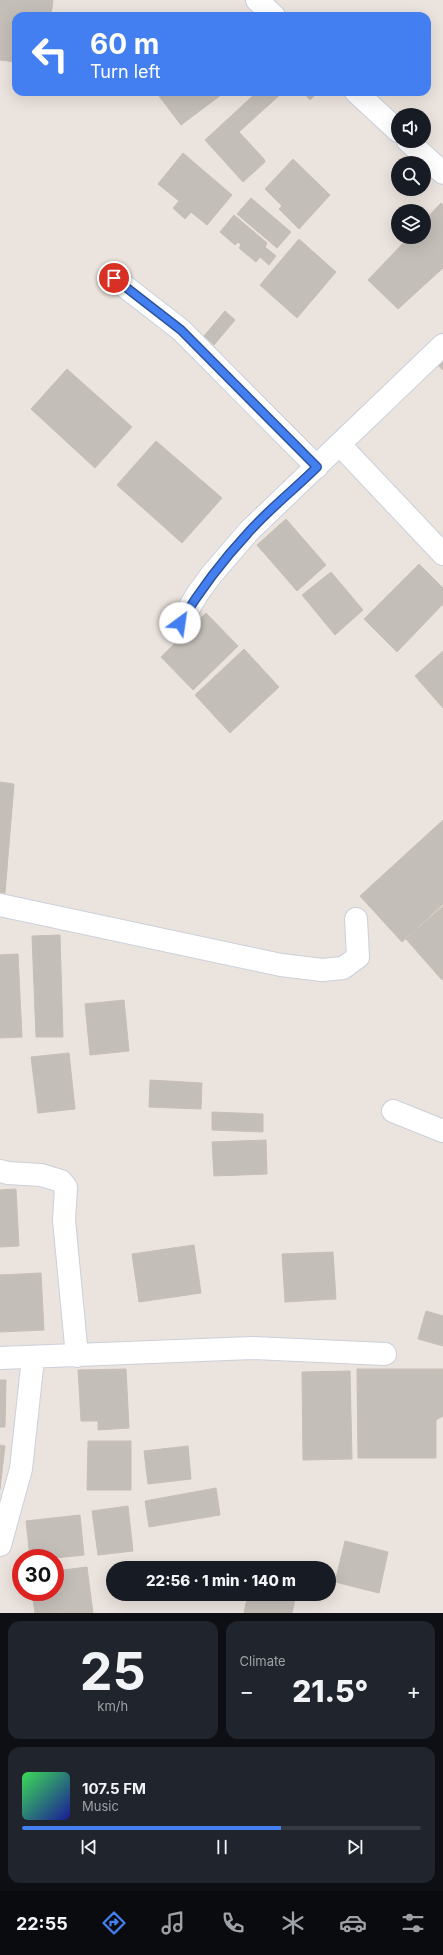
<!DOCTYPE html>
<meta charset="utf-8">
<style>
body{margin:0;font-family:Inter,sans-serif;background:#20242c;color:#f1f3f6;height:100vh;display:flex;flex-direction:column;font-size:15px;white-space:nowrap}
*{box-sizing:border-box;margin:0}
p{font-size:13px;color:#9ea1a6}
.icon{flex:none;width:22px;height:22px;fill:none;stroke:currentColor;stroke-width:2;stroke-linecap:round;stroke-linejoin:round}
.map{position:relative;height:1613px;overflow:hidden}
.details{display:flex;flex-direction:column;gap:8px;padding:8px;background:#0d0f14;flex:1}
.details>*{flex:none}
.hud{position:absolute;left:12px;top:12px;width:419px;height:84px;border-radius:12px;box-shadow:0 4px 16px #0002;background:#447ff1;color:#fff;overflow:hidden}
.fabs{position:absolute;left:391px;top:108px;display:grid;gap:8px}
.fabs a{display:grid;place-items:center;width:40px;height:40px;border-radius:50%;background:#171b24;box-shadow:0 4px 16px #0002;font-size:20px}
.speed{position:absolute;left:12px;top:1549px;display:flex;gap:8px;font-size:20px;font-weight:700;text-align:center}
.speed>*{display:grid;place-content:center;width:52px;height:52px;border-radius:50%;background:#171b24;box-shadow:0 4px 16px #0002;line-height:1}
.speed .limit{border:6px solid #d22;background:#fff;color:#111}
.pin{position:absolute;display:grid;place-items:center;width:34px;height:34px;color:#fff;margin:-17px;border:2px solid #fff;border-radius:50%;box-shadow:0 1px 4px #0007}
.me{position:absolute;width:44px;margin:-22px;rotate:31deg;stroke-linejoin:round;filter:drop-shadow(0 0 3px #0008)}
.turn{display:flex;align-items:center;gap:14px;height:84px;padding:0 12px;font-size:18px}
.turn .icon{width:52px;height:52px;stroke-width:2.5}
.turn b{display:block;font-size:28px;line-height:34px}
.big{font-size:30px;font-weight:800;line-height:1.1}
.details .widget{flex:1;display:flex;flex-direction:column;justify-content:center;gap:6px;min-width:0;padding:0 14px;border-radius:12px;background:#20242c}
.details .dial{align-items:center;gap:0}
.dial b{font-size:52px;line-height:1}
.song{display:flex;align-items:center;gap:12px}
.cover{width:48px;height:48px;border-radius:6px;background:linear-gradient(135deg,hsl(130 70% 55%),hsl(240 70% 35%))}
.played{height:4px;border-radius:2px;background:linear-gradient(90deg,#447ff1 65%,#363941 65%)}
.keys{display:flex;justify-content:space-around;direction:ltr}
.heat{display:flex;justify-content:space-between;align-items:center;font-size:22px;direction:ltr}
.details .tiles{flex:1;display:grid;gap:8px;grid-template-columns:1fr 1fr}
.widget:last-child{grid-column:span 2}
.trip{position:absolute;left:106px;top:1561px;width:230px;height:40px;border-radius:20px;background:#171b24;box-shadow:0 4px 16px #0002;font-weight:800;line-height:40px;text-align:center}
.tab-bar{display:flex;height:64px;justify-content:space-around;align-items:center;background:#090b0e;color:#9ea1a6}
.tab-bar .icon{width:28px;height:28px}
.tab-bar .selected{color:#447ff1}
.tab-bar b{font-size:18px;color:#f1f3f6}
.map>svg:first-child{display:block}
.building{fill:#c4beb8;stroke:#c7beb6}
.lines{fill:none;stroke-linecap:round;stroke-linejoin:round}
.street-casing{stroke:#cbd0db;stroke-width:24}
.street{stroke:#fff;stroke-width:22}
.route-casing{stroke:#2c539d;stroke-width:10}
.route{stroke:#447ff1;stroke-width:7}
</style>
<div class="map">
<svg width="443" height="1613" viewBox="0 0 443 1613">
<rect width="100%" height="100%" fill="#ebe3dd"/>
<path class="building" d="M0,0H53L51,16H16V62L0,60Z
M156,92H225L181,125Z
M257,92H283L239,132L264,159L265,162L243,182L205,140Z
M303,92H318L310,100Z
M183,153L232,195L207,225L191,212L185,219L173,208L179,201L158,184Z
M293,159L330,195L299,229L279,209L282,206L265,189Z
M251,198L291,232L277,248L237,214Z
M441,203L443,205V268L398,309L368,280L409,237H424V221Z
M234,215L267,243L265,247L276,256L269,265L260,257L256,262L239,248L241,245L238,242L235,245L220,232Z
M299,239L336,272L297,318L260,285Z
M225,311L235,320L214,345L204,336Z
M443,351V370L433,361Z
M67,369L132,427L95,468L31,409Z
M156,441L222,498L182,543L117,485Z
M286,519L326,565L297,591L257,545Z
M419,564L443,588V604L397,652L364,619Z
M331,572L363,610L335,635L302,595Z
M206,613L238,646L193,690L161,657Z
M244,649L279,687L230,733L195,695Z
M443,651V708L415,676Z
M0,782L14,784L5,893L0,892Z
M443,820V904L402,942L360,896Z
M443,906V979L442,980L406,939Z
M60,935L63,1037H36L32,936Z
M18,954L22,1037L0,1038V955Z
M124,1000L129,1051L90,1055L85,1004Z
M69,1053L75,1109L38,1113L31,1057Z
M150,1080L202,1083L201,1109L149,1107Z
M212,1112L263,1114V1132L212,1130Z
M266,1140L267,1174L214,1176L212,1142Z
M16,1189L19,1246L0,1247V1190Z
M194,1245L201,1293L139,1302L132,1254Z
M333,1252L336,1299L285,1302L282,1254Z
M41,1273L44,1330L0,1332V1275Z
M426,1311L443,1316V1346L418,1339Z
M126,1369L129,1428L98,1430V1421H81L78,1370Z
M357,1369H443V1416L436,1420V1458H358Z
M350,1371L352,1459L303,1460L302,1372Z
M0,1380H6L5,1427H0Z
M88,1441H131V1490H87Z
M0,1445L5,1446L0,1489Z
M188,1446L191,1479L148,1484L144,1451Z
M216,1488L220,1515L149,1527L145,1501Z
M128,1506L133,1551L98,1555L92,1511Z
M80,1515L84,1555L55,1558H30L26,1521Z
M345,1541L388,1552L379,1593L335,1582Z
M87,1567L93,1613H35L32,1592H55V1571Z
M248,1594H296L292,1613H244Z"/>
<g class="lines">
<defs>
<path id="street" d="M257,0L274,16
M356,92L398,131
M408,141L443,173
M114,278L181,330L317,467
M341,446L443,554
M180,623L198,593L212,574L249,531L443,345
M0,905L281,965L322,970L343,968L358,957L356,919
M393,1111L443,1131
M0,1171L8,1173L41,1175L61,1181L66,1187L64,1220L77,1356
M0,1358L252,1348L385,1354
M0,1545L21,1469L33,1358"/>
</defs>
<use href="#street" class="street-casing"/>
<use href="#street" class="street"/>
</g>
<g class="lines">
<defs>
<path id="route" d="M114,278L181,330L317,467C295,489 269,509 248,533C222,561 200,590 180,623"/>
</defs>
<use href="#route" class="route-casing"/>
<use href="#route" class="route"/>
</g>
</svg>
<div class="fabs">
<a><svg class="icon" aria-label="sound" viewBox="0 0 24 24"><path d="M4 9h4l5-4v14l-5-4H4zM17 9q2 3 0 6"/></svg></a>
<a><svg class="icon" aria-label="search" viewBox="0 0 24 24"><circle cx="10" cy="10" r="6"/><path d="M15 15l6 6"/></svg></a>
<a><svg class="icon" aria-label="layers" viewBox="0 0 24 24"><path d="M12 4l9 5-9 5-9-5zM3 14l9 5 9-5"/></svg></a>
</div>
<div class="speed"><div class="limit">30</div></div>
<div class="pin" style="left:114px;top:278px;background:#d93025"><svg class="icon" aria-label="arrive" viewBox="0 0 24 24"><path d="M6 21V4h12l-3 4 3 4H6"/></svg></div>
<svg class="me" style="left:180px;top:623px" viewBox="-20 -20 40 40"><circle r="19" fill="#fff"/><path d="M0-13L10 11 0 6-10 11z" fill="#447ff1"/></svg>
<div class="trip">22:56 · 1 min · 140 m</div>
<div class="hud">
<div class="turn"><svg class="icon" aria-label="left" viewBox="0 0 24 24"><path d="M17 20v-9H6M10 6l-5 5 5 5"/></svg><div><b>60 m</b>Turn left</div></div>
</div>
</div>
<section class="details">
<div class="tiles">
<div class="widget dial"><b>25</b><p>km/h</p></div>
<div class="widget"><p>Climate</p>
<div class="heat"><a>−</a><b class="big">21.5°</b><a>+</a></div>
</div>
<div class="widget">
<div class="song"><i class="cover"></i><div><b>107.5 FM</b><p>Music</p></div></div>
<div class="played"></div>
<div class="keys"><svg class="icon" aria-label="previous" viewBox="0 0 24 24"><path d="M18 5L8 12l10 7zM5 5v14"/></svg><svg class="icon" aria-label="pause" viewBox="0 0 24 24"><path d="M8 5v14M16 5v14"/></svg><svg class="icon" aria-label="next" viewBox="0 0 24 24"><path d="M6 5l10 7-10 7zM19 5v14"/></svg></div>
</div>
</div>
</section>
<nav class="tab-bar">
<b>22:55</b>
<svg class="icon selected" aria-label="directions" viewBox="0 0 24 24"><path d="M12 3l9 9-9 9-9-9zM9 14v-3h6M13 9l2 2-2 2"/></svg>
<svg class="icon" aria-label="music" viewBox="0 0 24 24"><path d="M9 18V5l10-2v13"/><circle cx="6" cy="18" r="3"/><circle cx="16" cy="16" r="3"/></svg>
<svg class="icon" aria-label="phone" viewBox="0 0 24 24"><path d="M5 4h4l2 5-3 2q2 4 5 5l2-3 5 2v4C11 20 4 13 5 4z"/></svg>
<svg class="icon" aria-label="climate" viewBox="0 0 24 24"><path d="M12 3v18M4 7l16 10M4 17L20 7"/></svg>
<svg class="icon" aria-label="car" viewBox="0 0 24 24"><path d="M5 17H2v-5l4-1 3-4h7l3 4 3 1v5h-3M9 17h6M6 11h13"/><circle cx="7" cy="17" r="2"/><circle cx="17" cy="17" r="2"/></svg>
<svg class="icon" aria-label="filters" viewBox="0 0 24 24"><path d="M4 7h16M4 17h16"/><circle cx="9" cy="7" r="2"/><circle cx="15" cy="17" r="2"/></svg>
</nav>
